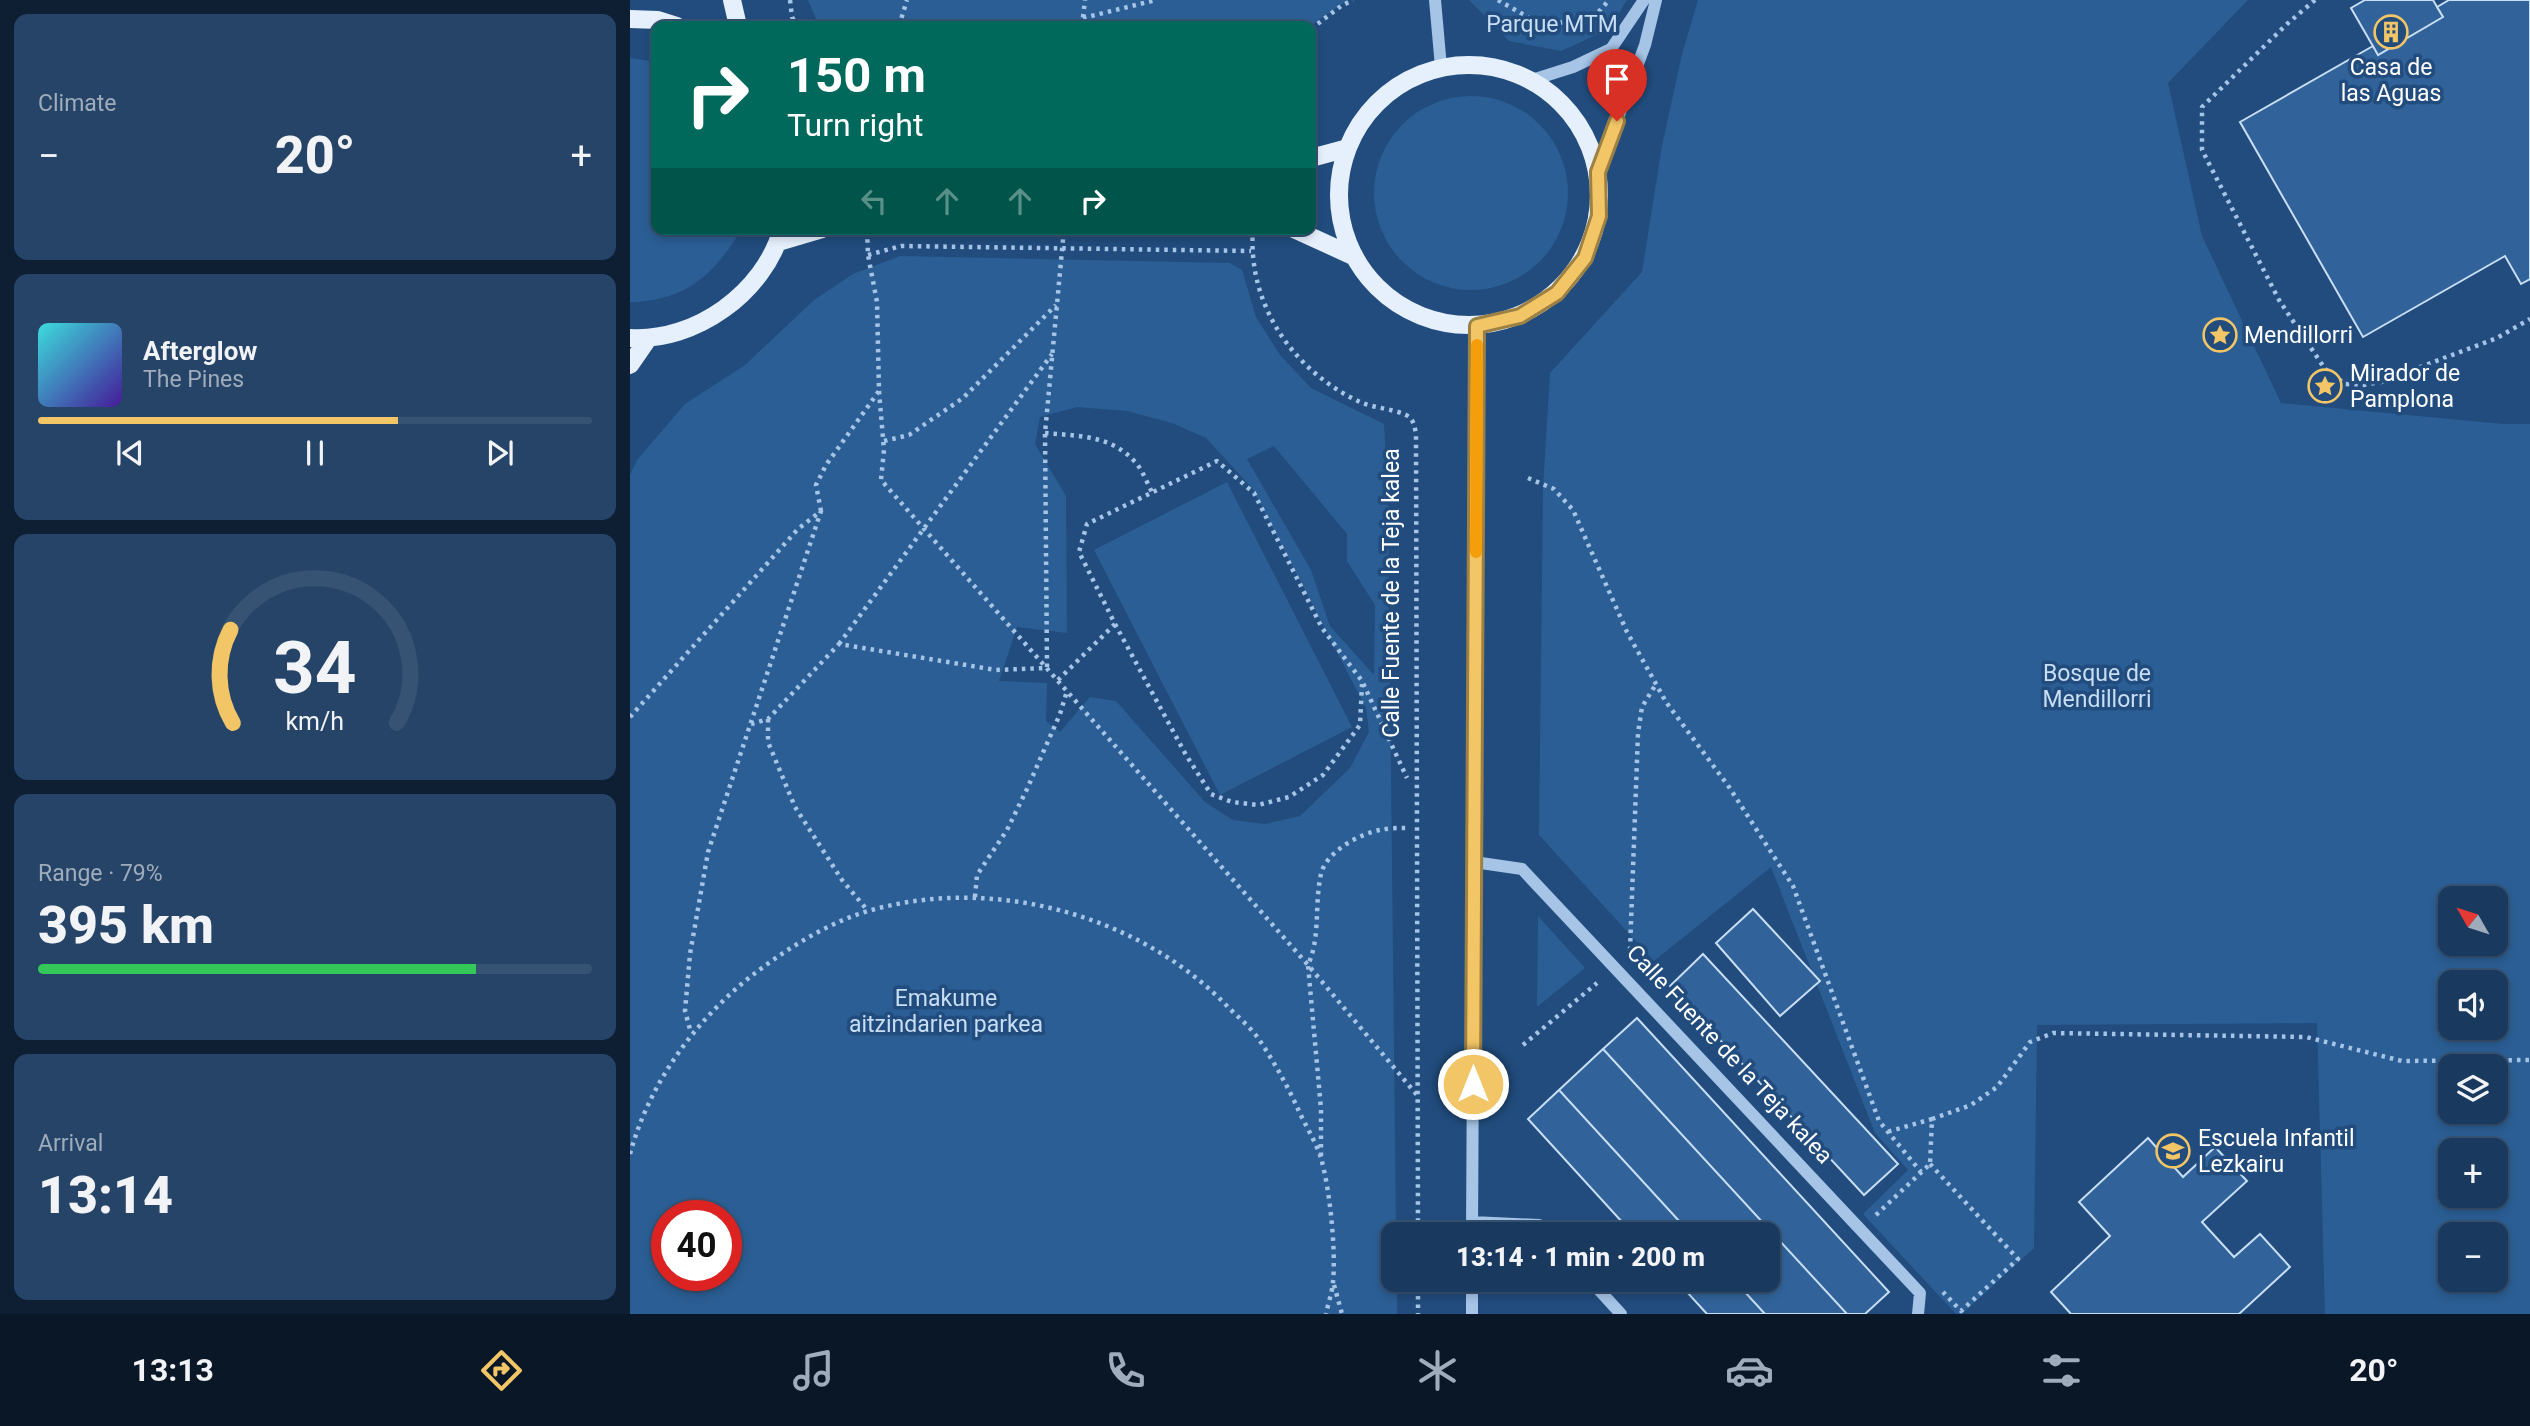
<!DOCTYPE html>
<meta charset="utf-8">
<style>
body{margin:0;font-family:Roboto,sans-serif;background:#264467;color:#f1f3f6;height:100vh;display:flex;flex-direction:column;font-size:26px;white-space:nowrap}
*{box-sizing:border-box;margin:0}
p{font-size:23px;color:#9facbc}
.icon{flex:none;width:38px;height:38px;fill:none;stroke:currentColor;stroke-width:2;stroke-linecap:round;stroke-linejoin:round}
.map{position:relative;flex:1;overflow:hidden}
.panel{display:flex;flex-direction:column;gap:14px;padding:14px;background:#0e1f34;width:630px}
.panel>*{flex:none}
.hud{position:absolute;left:21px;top:21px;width:665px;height:214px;border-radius:14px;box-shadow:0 4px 10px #0003,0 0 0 2px #375373;background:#00695c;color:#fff;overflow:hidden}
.needle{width:46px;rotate:309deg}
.tools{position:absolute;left:1808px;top:886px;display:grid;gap:14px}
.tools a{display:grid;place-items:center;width:70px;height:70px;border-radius:14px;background:#19395e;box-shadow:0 4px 10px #0003,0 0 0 2px #375373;font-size:35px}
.speed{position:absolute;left:21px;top:1200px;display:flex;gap:14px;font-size:35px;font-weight:700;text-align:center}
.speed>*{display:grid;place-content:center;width:91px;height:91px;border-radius:50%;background:#19395e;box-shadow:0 4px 10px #0003,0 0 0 2px #375373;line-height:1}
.speed .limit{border:10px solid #d22;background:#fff;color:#111}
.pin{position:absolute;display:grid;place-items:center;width:60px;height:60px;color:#fff;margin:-72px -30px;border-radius:50% 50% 50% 0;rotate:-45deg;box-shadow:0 0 7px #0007}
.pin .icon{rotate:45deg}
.me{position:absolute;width:77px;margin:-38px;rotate:0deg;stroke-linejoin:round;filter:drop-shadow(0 0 5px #0008)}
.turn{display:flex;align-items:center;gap:24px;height:147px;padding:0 21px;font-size:32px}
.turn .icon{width:91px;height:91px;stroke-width:2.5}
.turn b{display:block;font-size:49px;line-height:60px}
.lanes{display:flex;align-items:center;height:66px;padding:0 21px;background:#0003;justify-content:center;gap:35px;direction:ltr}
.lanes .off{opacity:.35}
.big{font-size:52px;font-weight:800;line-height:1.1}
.panel .card{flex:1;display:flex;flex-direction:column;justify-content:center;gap:10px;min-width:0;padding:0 24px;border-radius:14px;background:#264467}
.panel .dial{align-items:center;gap:0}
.dial svg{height:182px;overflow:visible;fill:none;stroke:#375373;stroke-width:7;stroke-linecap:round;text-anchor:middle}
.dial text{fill:#f1f3f6;stroke:none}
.song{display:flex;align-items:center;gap:21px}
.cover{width:84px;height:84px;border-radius:10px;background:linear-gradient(135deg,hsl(180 70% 55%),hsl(260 70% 35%))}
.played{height:7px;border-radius:4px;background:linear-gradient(90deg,#f2c567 65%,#375373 65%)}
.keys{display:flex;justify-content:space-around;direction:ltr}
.heat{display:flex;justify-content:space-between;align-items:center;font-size:38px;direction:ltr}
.charge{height:10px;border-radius:5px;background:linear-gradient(90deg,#34c759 79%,#375373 0)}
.trip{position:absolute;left:751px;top:1222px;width:399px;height:70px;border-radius:14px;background:#19395e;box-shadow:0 4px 10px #0003,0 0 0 2px #375373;font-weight:800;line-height:70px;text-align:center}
.dock{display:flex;height:112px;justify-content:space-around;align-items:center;background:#0a1726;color:#9facbc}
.dock .icon{width:49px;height:49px}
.dock .selected{color:#f2c567}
.dock b{font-size:32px;color:#f1f3f6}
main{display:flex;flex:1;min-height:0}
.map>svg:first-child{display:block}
.green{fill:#2b5e94;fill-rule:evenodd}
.building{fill:#31639a;stroke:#c8def5;stroke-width:2}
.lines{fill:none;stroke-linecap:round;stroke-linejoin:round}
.path{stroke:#a5c4e6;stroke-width:4.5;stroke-dasharray:3.5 5;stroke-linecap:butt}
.minor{stroke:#a5c4e6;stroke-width:12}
.major{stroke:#e6f0fd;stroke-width:18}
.path-bridge{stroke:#a5c4e6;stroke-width:4.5;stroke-dasharray:3.5 5;stroke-linecap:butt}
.route-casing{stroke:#9d8043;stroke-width:18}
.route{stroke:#f2c567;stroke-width:12}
.slow{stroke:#f59e0b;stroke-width:12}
.labels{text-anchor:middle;stroke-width:7;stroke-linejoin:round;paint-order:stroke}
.park-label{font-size:23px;fill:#c8def5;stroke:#214c7d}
.poi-label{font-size:23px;fill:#fff;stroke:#214c7d;text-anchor:start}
.street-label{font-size:23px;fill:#fff;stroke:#214c7d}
</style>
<main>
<section class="panel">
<div class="card"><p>Climate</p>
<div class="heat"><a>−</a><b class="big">20°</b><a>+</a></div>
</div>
<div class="card">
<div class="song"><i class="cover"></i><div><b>Afterglow</b><p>The Pines</p></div></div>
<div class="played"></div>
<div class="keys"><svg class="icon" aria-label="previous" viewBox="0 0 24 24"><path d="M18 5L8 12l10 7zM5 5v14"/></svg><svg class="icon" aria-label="pause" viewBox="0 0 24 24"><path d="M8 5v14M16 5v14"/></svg><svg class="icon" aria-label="next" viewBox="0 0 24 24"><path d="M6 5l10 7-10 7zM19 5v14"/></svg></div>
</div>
<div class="card dial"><svg viewBox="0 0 100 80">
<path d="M14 69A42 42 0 1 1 86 69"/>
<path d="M14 69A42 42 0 0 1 13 28" stroke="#f2c567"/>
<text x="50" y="56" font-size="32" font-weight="700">34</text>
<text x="50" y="72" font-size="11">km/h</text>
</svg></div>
<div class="card"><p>Range · 79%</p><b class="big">395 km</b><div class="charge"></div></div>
<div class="card"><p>Arrival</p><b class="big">13:14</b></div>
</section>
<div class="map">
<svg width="1900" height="1314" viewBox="0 0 1900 1314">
<rect width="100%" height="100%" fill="#214c7d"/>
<path class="green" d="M178,0H718L680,26H189Z
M839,0H997L979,29L931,51L879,41Z
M1068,0H1618L1538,83L1572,236L1651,403L1873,424H1900V1314H1695L1687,1023L1407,1025L1404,1248L1332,1314H1326L1233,1214L1278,1170L1245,1133L1141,867L1024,961L909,835L913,488L920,373L1012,272L1032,146L1052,54ZM1820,898H1866V943H1820ZM1820,982H1866V1027H1820ZM1820,1066H1866V1111H1820ZM1820,1150H1866V1195H1820ZM1820,1234H1866V1279H1820Z
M0,58L26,62V229H112C84,274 57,301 0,302Z
M744 193a97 97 0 1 1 194 0a97 97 0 1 1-194 0Z
M270,256L600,263L612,270L626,317L650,355L681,388L754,424L758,492L766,1234H763V1279H767V1314H0V475L7,460L55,404L115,365L184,300L223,274ZM447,407L497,411L542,423L576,438L622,488L736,708L739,732L720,768L670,816L635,824L603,820L575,802L486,701L460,697L430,732L416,721L417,683L369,681L387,627L437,633L436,496L405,444L410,417ZM644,446L717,534V561L745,605L744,675L700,626L681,570L617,459ZM96,1216V1276H37V1216Z
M597,482L722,727L590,795L464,550Z
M908,916L955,968L907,1007Z"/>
<path class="building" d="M1735,0H1803L1813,17L1748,55L1721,8Z
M1819,0H1900V279L1891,284L1875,256L1733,337L1610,122L1743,46L1748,55L1813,17L1807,7Z
M1123,909L1190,981L1150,1016L1086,943Z
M1073,954L1268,1164L1234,1195L1040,986Z
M1007,1018L1259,1292L1235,1314H1217L973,1049Z
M973,1049L1217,1314H1135L1103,1279H1138V1234H1061L929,1090Z
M929,1090L1061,1234H1003L898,1119Z
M1518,1138L1553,1177L1585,1147L1617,1181L1572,1222L1604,1257L1630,1234L1660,1267L1609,1314H1441L1421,1292L1480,1236L1449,1202Z
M1045,1279H1103L1135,1314H1077Z"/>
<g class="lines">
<path class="path" d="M160,0L162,17L167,26
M868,0L913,26L965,16L979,0
M1685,0L1657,24L1572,107V150L1649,300L1695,369L1715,384L1733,385L1751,382L1867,338L1900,319
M453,18L526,0
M269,26L277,0
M452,26L455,0
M681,29L711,6L723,0
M623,229C617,304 663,371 730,402C744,408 764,409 776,415C784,419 784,426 786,433L788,1234
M249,391L254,450L251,480L678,965L787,1095
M415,433C448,436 482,435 506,463C513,471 517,483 522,492
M254,441L279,435L333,398L426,305
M898,478L924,489L943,510L997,632L1036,702L1099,787L1163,886L1249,1121L1291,1172
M191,511L186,485L196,465L249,391L247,302L238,255L237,229
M485,624L556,755L581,794L602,802L628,805L659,797L693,775L730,725L732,684
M209,644L422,354
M417,667L415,433L434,229
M428,680L485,624L449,552L457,524L587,461L624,493L692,628L732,681L777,778
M0,717L168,529L191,511L78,852L60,954L55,1011L61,1033
M138,719V742L165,807L212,880L238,911
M121,724L138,719L209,644L366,670L416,668
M345,897L347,875L377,830L397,789L430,714L437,691
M1000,950L1008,733L1012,707L1026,684
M893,1045L967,983
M1302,1119L1341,1105L1367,1087L1400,1042L1423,1033L1676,1037L1772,1061L1900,1060
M0,1154C19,1084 64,1022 120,977C155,950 195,924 238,911C362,875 509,914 598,1007C608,1017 620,1027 628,1038C643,1060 657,1085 668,1109C675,1125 686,1142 691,1158C700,1190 706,1250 703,1282C702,1293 698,1304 696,1314
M691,1156V1109L678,965C691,936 684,905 691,874C696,852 729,834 750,830C758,828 768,828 777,828
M1300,1164L1388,1259L1331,1311L1313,1292
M1246,1215L1300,1164L1302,1119L1257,1132
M788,1279V1314
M704,1285L712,1314"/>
<path class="minor" d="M805,0L811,67
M902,80L943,67L981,49L1014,0
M968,172L1015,45L1026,0
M844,862L892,869L1290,1293L1288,1314
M842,1222L909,1225L917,1234
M842,1234L847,326
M842,1279V1314
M959,1279L991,1314"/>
<path class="major" d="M102,0L108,26
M0,19L28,20L47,26
M709 195a130 130 0 1 1 260 0a130 130 0 1 1-260 0Z
M681,158L718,148
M664,229L723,256
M148,242L192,229
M0,338C65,342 134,293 152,229
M0,365L18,339"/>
<path class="path-bridge" d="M238,255L271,246L621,251"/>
</g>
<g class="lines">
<defs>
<path id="route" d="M843,1084L847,326L890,316L927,293L955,258L969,216L968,172L987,121"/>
</defs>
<use href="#route" class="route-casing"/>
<use href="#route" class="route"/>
<path class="slow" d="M846,552L847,345"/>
</g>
<defs>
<symbol id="building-ring" viewBox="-11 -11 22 22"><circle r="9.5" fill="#214c7d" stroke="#f2c567" stroke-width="1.5"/><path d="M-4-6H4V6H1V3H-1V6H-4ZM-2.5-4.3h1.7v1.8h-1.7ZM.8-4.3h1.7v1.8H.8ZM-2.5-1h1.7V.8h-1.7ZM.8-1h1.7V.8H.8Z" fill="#f2c567"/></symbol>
<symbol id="sight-ring" viewBox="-11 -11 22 22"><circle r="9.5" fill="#214c7d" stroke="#f2c567" stroke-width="1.5"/><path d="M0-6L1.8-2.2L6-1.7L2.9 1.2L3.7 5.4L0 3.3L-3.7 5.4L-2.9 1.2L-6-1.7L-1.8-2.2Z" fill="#f2c567"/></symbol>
<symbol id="school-ring" viewBox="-11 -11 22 22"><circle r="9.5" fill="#214c7d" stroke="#f2c567" stroke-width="1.5"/><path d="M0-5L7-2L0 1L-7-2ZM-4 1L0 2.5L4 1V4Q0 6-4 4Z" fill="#f2c567"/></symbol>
</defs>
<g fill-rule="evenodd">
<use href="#building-ring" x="1742" y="13" width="38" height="38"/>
<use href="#sight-ring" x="1571" y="316" width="38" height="38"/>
<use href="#sight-ring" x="1676" y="367" width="38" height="38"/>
<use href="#school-ring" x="1524" y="1132" width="38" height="38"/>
</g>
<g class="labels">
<g class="park-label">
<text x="922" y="32">Parque MTM</text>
<text x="1467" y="681">Bosque de<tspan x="1467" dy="26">Mendillorri</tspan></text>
<text x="316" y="1006">Emakume<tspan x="316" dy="26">aitzindarien parkea</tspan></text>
</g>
<g class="poi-label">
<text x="1761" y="75" text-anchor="middle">Casa de<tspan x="1761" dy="26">las Aguas</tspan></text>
<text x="1614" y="343">Mendillorri</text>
<text x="1720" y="381">Mirador de<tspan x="1720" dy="26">Pamplona</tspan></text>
<text x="1568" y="1146">Escuela Infantil<tspan x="1568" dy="26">Lezkairu</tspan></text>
</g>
<g class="street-label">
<text transform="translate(761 593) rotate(-90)" y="8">Calle Fuente de la Teja kalea</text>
<text transform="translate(1100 1054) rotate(47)" y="8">Calle Fuente de la Teja kalea</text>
</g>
</g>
</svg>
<div class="tools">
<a><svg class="needle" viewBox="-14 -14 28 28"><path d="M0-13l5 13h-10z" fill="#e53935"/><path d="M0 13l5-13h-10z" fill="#9facbc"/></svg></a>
<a><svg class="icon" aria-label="sound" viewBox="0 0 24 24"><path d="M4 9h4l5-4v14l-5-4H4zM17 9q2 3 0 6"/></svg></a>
<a><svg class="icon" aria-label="layers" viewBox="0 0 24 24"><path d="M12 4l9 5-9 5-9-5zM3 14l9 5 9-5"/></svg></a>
<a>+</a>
<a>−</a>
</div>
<div class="speed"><div class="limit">40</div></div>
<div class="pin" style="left:987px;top:121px;background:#d93025"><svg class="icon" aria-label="arrive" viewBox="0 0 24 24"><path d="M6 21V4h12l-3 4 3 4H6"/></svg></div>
<svg class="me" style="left:843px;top:1084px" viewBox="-20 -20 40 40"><circle r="17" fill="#f2c567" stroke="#fff" stroke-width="3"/><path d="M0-11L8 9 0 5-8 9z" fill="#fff"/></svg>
<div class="trip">13:14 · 1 min · 200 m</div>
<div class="hud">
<div class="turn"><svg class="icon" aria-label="right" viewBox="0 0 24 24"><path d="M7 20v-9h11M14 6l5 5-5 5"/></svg><div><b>150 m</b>Turn right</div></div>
<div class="lanes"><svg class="icon off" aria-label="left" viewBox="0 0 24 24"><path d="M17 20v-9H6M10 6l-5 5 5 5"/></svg><svg class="icon off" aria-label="ahead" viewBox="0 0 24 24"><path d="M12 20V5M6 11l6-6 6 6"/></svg><svg class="icon off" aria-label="ahead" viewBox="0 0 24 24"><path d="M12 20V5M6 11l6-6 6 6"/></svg><svg class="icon" aria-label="right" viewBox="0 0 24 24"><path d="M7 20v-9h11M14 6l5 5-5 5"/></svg></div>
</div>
</div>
</main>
<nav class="dock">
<b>13:13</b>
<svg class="icon selected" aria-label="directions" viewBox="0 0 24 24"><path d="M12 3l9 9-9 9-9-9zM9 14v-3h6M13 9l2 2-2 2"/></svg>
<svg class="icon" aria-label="music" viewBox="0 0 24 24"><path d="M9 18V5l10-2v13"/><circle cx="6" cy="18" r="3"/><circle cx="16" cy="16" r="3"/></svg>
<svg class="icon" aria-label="phone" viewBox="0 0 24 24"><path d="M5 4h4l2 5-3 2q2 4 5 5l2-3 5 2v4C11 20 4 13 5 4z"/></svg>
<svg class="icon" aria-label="climate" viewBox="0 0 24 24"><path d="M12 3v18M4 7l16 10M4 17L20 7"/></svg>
<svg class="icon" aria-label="car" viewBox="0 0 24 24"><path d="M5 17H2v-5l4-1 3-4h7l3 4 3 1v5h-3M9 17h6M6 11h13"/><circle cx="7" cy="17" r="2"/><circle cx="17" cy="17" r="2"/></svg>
<svg class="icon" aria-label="filters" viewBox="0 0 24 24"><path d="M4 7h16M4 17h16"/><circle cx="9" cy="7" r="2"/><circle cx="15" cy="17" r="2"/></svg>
<b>20°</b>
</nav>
